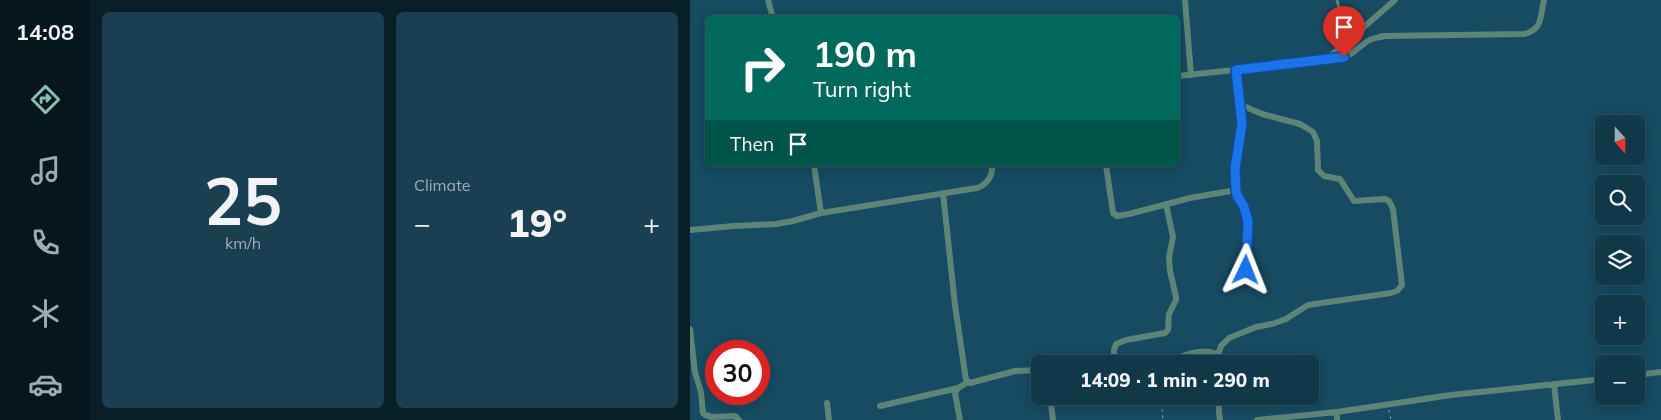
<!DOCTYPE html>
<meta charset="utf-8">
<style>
body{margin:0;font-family:Mulish,sans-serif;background:#193f50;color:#f1f3f6;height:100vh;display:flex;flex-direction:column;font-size:19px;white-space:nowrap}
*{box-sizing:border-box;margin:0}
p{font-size:16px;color:#9cacb4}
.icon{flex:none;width:28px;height:28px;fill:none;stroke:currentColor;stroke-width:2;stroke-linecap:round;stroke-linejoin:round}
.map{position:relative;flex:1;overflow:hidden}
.panel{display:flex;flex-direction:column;gap:12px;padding:12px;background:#091f28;width:600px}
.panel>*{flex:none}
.hud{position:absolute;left:15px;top:15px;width:475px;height:152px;border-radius:8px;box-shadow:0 2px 12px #0003,0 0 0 1px #305261;background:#00695c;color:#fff;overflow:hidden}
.needle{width:32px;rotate:159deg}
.controls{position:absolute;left:905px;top:115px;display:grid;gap:10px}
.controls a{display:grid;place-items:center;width:50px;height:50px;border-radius:8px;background:#103849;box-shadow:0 2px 12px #0003,0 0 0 1px #305261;font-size:25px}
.speed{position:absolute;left:15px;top:340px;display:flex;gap:10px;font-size:25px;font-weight:700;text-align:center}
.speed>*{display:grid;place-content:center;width:65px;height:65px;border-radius:50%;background:#103849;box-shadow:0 2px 12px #0003,0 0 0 1px #305261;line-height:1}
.speed .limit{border:8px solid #d22;background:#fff;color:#111}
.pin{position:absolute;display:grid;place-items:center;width:42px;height:42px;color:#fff;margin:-51px -21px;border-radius:50% 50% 50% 0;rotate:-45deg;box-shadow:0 0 5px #0007}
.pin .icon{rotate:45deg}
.me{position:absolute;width:55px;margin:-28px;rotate:2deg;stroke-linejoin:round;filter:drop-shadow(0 0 4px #0008)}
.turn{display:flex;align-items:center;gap:18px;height:105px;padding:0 25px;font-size:22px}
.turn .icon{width:65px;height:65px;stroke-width:2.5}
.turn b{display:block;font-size:35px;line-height:42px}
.then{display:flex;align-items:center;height:48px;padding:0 25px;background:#0003;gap:10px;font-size:19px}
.big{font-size:38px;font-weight:800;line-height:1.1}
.panel .tile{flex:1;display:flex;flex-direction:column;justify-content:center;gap:8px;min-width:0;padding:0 18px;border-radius:8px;background:#193f50}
.panel .dial{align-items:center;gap:0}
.dial b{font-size:65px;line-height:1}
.heat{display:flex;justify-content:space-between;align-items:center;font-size:28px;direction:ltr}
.panel .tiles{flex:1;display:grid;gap:12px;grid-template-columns:repeat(2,1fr)}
.trip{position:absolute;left:341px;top:355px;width:288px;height:50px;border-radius:8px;background:#103849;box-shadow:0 2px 12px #0003,0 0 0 1px #305261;font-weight:800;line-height:50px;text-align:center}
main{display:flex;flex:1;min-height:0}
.tab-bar{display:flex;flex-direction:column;width:90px;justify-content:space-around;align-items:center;background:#06161d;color:#9cacb4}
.tab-bar .icon{width:35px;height:35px}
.tab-bar .on{color:#8bbbb9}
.tab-bar b{font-size:22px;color:#f1f3f6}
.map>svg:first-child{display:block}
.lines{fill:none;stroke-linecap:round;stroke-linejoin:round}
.path{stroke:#83a5b5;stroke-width:1;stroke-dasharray:2.5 4;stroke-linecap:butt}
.service{stroke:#5d8577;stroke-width:3}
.minor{stroke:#5d8577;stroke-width:6}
.route-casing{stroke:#114b97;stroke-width:12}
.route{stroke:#1a73e8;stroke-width:9}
</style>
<main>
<nav class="tab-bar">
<b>14:08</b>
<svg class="icon on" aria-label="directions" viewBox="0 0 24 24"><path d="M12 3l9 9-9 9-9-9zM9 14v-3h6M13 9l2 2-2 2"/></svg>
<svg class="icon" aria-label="music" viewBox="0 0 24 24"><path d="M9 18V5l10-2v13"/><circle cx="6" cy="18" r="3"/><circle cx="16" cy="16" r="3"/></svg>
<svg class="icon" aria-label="phone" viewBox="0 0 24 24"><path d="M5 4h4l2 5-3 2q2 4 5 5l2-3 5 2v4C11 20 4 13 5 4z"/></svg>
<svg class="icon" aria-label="climate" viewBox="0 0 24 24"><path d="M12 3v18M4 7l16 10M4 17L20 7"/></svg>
<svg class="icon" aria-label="car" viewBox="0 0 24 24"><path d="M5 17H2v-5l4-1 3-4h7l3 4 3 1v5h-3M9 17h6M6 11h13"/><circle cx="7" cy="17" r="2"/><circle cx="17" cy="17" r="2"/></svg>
</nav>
<section class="panel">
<div class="tiles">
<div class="tile dial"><b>25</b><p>km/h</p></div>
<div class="tile"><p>Climate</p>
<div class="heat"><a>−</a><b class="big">19°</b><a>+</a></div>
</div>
</div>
</section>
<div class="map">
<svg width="971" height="420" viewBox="0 0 971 420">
<rect width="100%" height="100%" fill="#164b61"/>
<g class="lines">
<path class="path" d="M471,396L473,420
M699,410L701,420"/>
<path class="service" d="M647,0L657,40"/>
<path class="minor" d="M78,0L83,18
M495,0L501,75
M636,60L705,0
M546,70L552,124L545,169L546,190L547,195L554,207L558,221L556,270
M488,76L647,59C662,56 663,51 675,43C680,38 687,38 694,36L834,34C853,30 850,16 854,0
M124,165L131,213
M416,165L423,213L427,216L439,214L500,198L546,190
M253,193L265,305L276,380L280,383L325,371L350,370
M0,230L44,226L86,224L103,221L131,213L287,188C297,184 303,177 302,165
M0,329L5,372L11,392L13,413L15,415L22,417L45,416L49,420
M528,355L531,346L539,338L566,327L582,324L596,319L618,305L701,293L707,291L712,285L703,209L699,201L695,199L664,201L650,179L634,176L628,170L627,141L623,132L610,124L572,114L549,104
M424,364V350L426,344L436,340L475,333L478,330L479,314L486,300V297L480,271L479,257L483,237L476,204
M477,364C490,356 513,346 528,355L530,364
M946,375L971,372
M864,384L868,420
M360,396L363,420
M529,396V412L530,420
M137,403L139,420
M190,406L268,388
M647,412V420
M270,420L265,393L268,388L278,382
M567,420L647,412L761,395L914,379"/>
</g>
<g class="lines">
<defs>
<path id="route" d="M556,270L558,221L554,207L547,195L546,190L545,169L552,124L546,70L654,57"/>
</defs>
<use href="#route" class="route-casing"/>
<use href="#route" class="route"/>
</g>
</svg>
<div class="controls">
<a><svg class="needle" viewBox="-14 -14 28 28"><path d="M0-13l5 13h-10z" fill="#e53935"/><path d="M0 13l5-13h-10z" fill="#9cacb4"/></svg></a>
<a><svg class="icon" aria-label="search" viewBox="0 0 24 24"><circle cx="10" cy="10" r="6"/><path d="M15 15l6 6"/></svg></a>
<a><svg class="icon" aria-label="layers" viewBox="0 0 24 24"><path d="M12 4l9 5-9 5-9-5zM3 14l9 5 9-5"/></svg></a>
<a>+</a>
<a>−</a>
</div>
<div class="speed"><div class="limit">30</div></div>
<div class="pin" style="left:654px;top:57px;background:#d93025"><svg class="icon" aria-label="arrive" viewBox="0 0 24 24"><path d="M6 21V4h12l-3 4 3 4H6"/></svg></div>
<svg class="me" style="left:556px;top:270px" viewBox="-20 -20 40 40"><path d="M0-17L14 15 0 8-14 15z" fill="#1a73e8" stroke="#fff" stroke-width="4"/></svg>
<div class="trip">14:09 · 1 min · 290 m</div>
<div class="hud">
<div class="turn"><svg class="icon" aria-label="right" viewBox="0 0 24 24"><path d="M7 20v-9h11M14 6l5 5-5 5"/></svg><div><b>190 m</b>Turn right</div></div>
<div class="then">Then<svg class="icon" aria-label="arrive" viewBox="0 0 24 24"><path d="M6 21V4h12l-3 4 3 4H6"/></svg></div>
</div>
</div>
</main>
